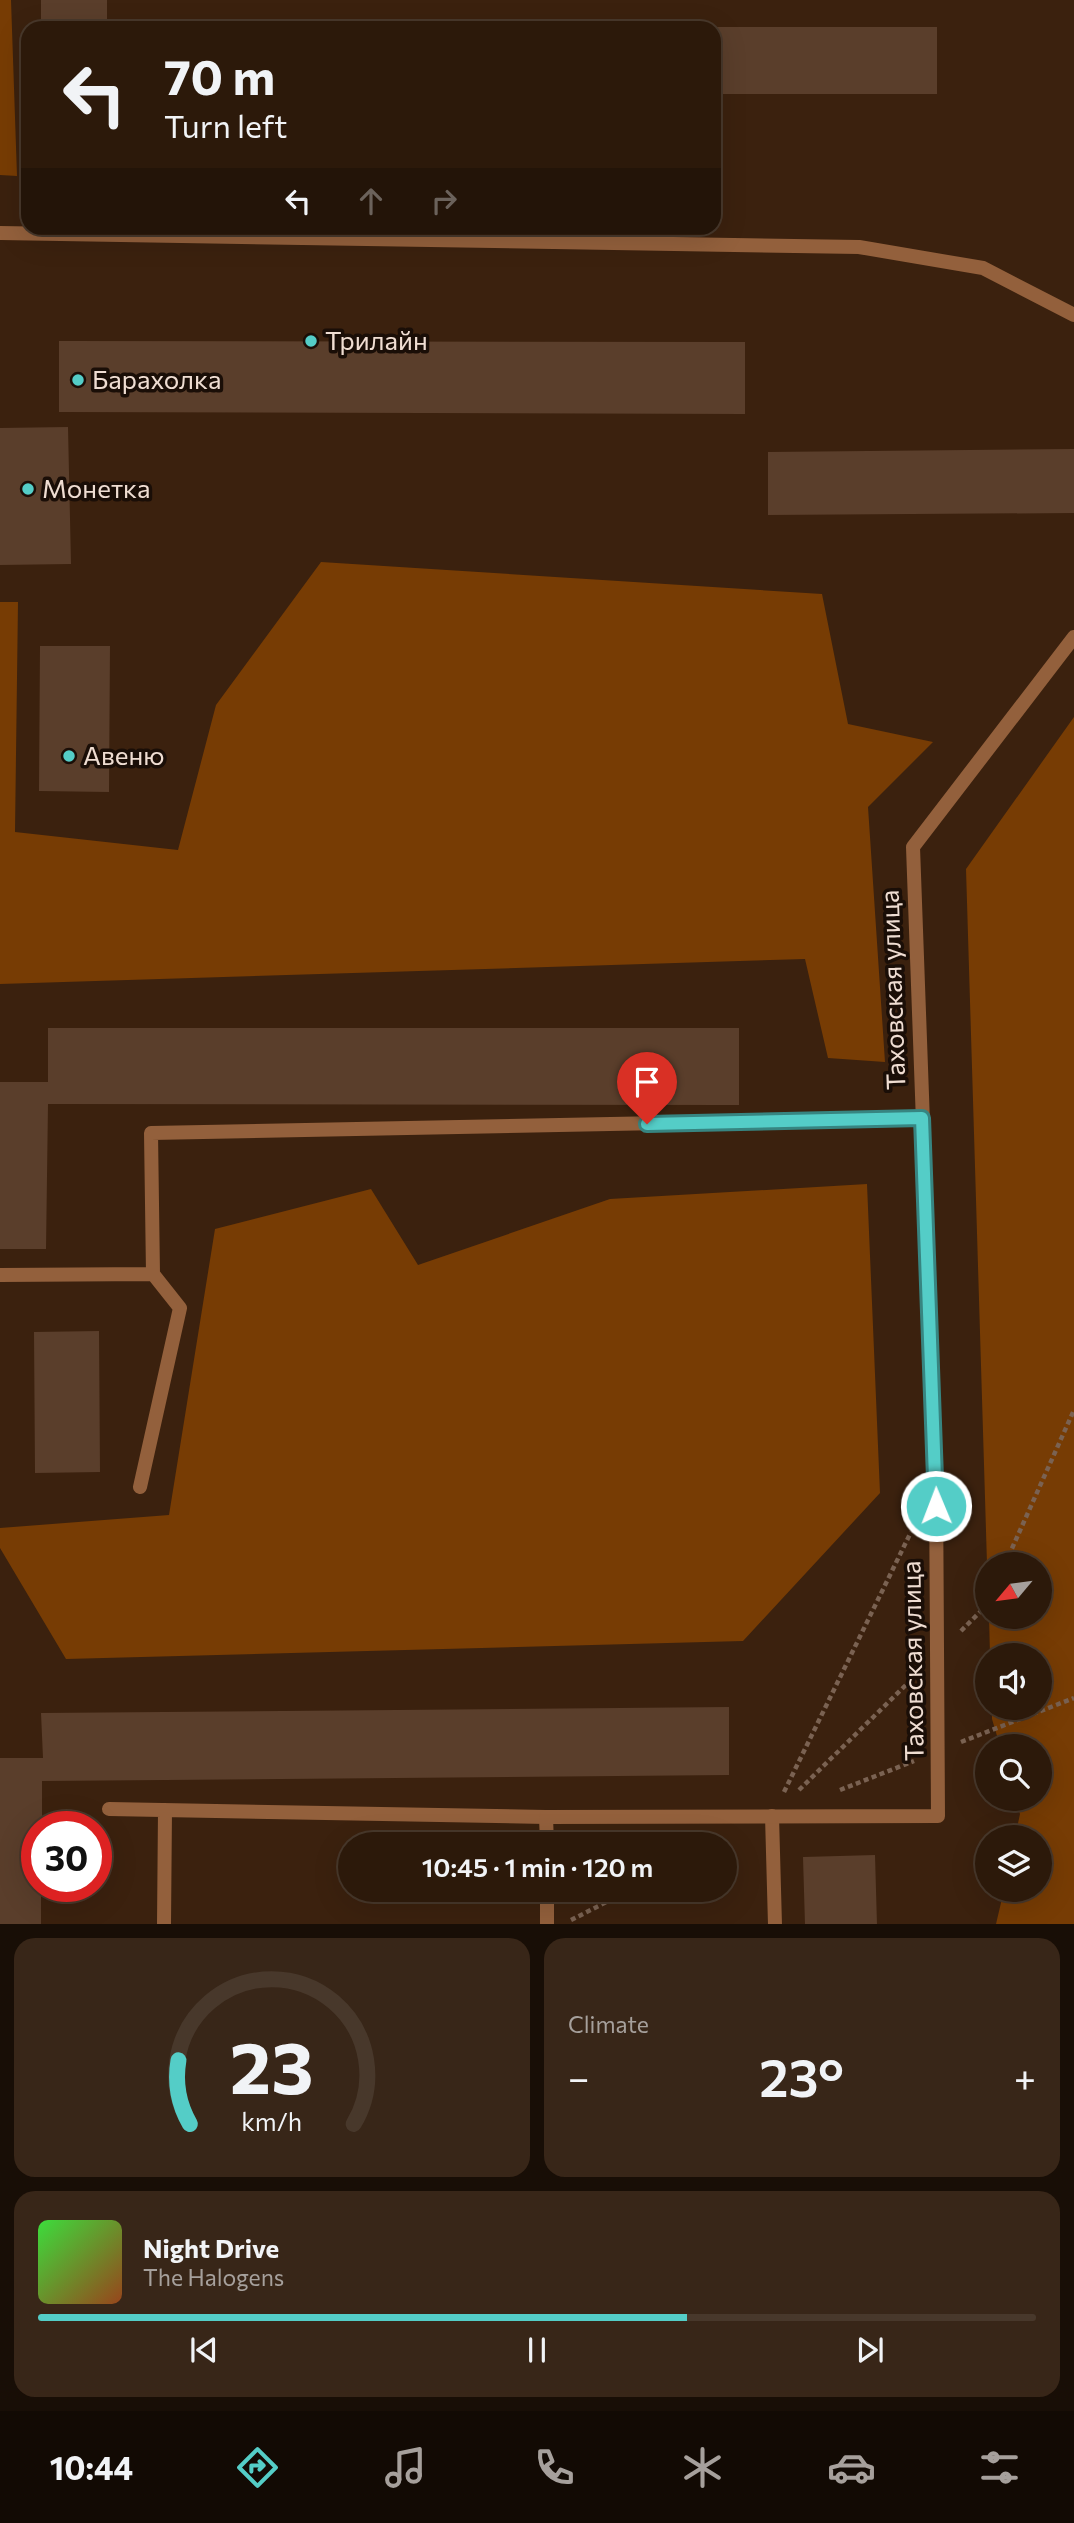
<!DOCTYPE html>
<meta charset="utf-8">
<style>
body{margin:0;font-family:Commissioner,sans-serif;background:#382618;color:#f1f3f6;height:100vh;display:flex;flex-direction:column;font-size:26px;white-space:nowrap}
*{box-sizing:border-box;margin:0}
p{font-size:23px;color:#a6a09c}
.icon{flex:none;width:38px;height:38px;fill:none;stroke:currentColor;stroke-width:2;stroke-linecap:round;stroke-linejoin:round}
.map{position:relative;height:1924px;overflow:hidden}
.side{display:flex;flex-direction:column;gap:14px;padding:14px;background:#180e06;flex:1}
.side>*{flex:none}
.banner{position:absolute;left:21px;top:21px;width:700px;height:214px;border-radius:21px;box-shadow:0 7px 28px #0002,0 0 0 2px #48382b;background:#2c190a;color:#f1f3f6;overflow:hidden}
.needle{width:46px;rotate:241deg}
.controls{position:absolute;left:975px;top:1552px;display:grid;gap:14px}
.controls a{display:grid;place-items:center;width:77px;height:77px;border-radius:50%;background:#2c190a;box-shadow:0 7px 28px #0002,0 0 0 2px #48382b;font-size:35px}
.speed{position:absolute;left:21px;top:1811px;display:flex;gap:14px;font-size:35px;font-weight:700;text-align:center}
.speed>*{display:grid;place-content:center;width:91px;height:91px;border-radius:50%;background:#2c190a;box-shadow:0 7px 28px #0002,0 0 0 2px #48382b;line-height:1}
.speed .limit{border:10px solid #d22;background:#fff;color:#111}
.pin{position:absolute;display:grid;place-items:center;width:60px;height:60px;color:#fff;margin:-72px -30px;border-radius:50% 50% 50% 0;rotate:-45deg;box-shadow:0 0 7px #0007}
.pin .icon{rotate:45deg}
.me{position:absolute;width:77px;margin:-38px;rotate:359deg;stroke-linejoin:round;filter:drop-shadow(0 0 5px #0008)}
.turn{display:flex;align-items:center;gap:24px;height:147px;padding:0 28px;font-size:32px}
.turn .icon{width:91px;height:91px;stroke-width:2.5}
.turn b{display:block;font-size:49px;line-height:60px}
.lanes{display:flex;align-items:center;height:66px;padding:0 28px;background:#0003;justify-content:center;gap:35px;direction:ltr}
.lanes .off{opacity:.35}
.big{font-size:52px;font-weight:600;line-height:1.1}
.side .widget{flex:1;display:flex;flex-direction:column;justify-content:center;gap:10px;min-width:0;padding:0 24px;border-radius:21px;background:#382618}
.side .dial{align-items:center;gap:0}
.dial svg{height:182px;overflow:visible;fill:none;stroke:#48382b;stroke-width:7;stroke-linecap:round;text-anchor:middle}
.dial text{fill:#f1f3f6;stroke:none}
.song{display:flex;align-items:center;gap:21px}
.cover{width:84px;height:84px;border-radius:10px;background:linear-gradient(135deg,hsl(120 70% 55%),hsl(20 70% 35%))}
.played{height:7px;border-radius:4px;background:linear-gradient(90deg,#54cdc7 65%,#48382b 65%)}
.keys{display:flex;justify-content:space-around;direction:ltr}
.heat{display:flex;justify-content:space-between;align-items:center;font-size:38px;direction:ltr}
.side .tiles{flex:1;display:grid;gap:14px;grid-template-columns:1fr 1fr}
.widget:last-child{grid-column:span 2}
.trip{position:absolute;left:338px;top:1832px;width:399px;height:70px;border-radius:35px;background:#2c190a;box-shadow:0 7px 28px #0002,0 0 0 2px #48382b;font-weight:600;line-height:70px;text-align:center}
.dock{display:flex;height:112px;justify-content:space-around;align-items:center;background:#120a04;color:#a6a09c}
.dock .icon{width:49px;height:49px}
.dock .current{color:#54cdc7}
.dock b{font-size:32px;color:#f1f3f6}
.map>svg:first-child{display:block}
.forest{fill:#773c04}
.building{fill:#5a3e2b}
.lines{fill:none;stroke-linecap:round;stroke-linejoin:round}
.path{stroke:#7a6252;stroke-width:4.5;stroke-dasharray:5 3.5;stroke-linecap:butt}
.service{stroke:#93603c;stroke-width:14}
.minor{stroke:#93603c;stroke-width:14}
.route-casing{stroke:#378581;stroke-width:18}
.route{stroke:#54cdc7;stroke-width:12}
.poi-dot{fill:#54cdc7;stroke:#1a0e07;stroke-width:2.5}
.labels{text-anchor:middle;stroke-width:7;stroke-linejoin:round;paint-order:stroke}
.poi-label{font-size:26px;fill:#efddd2;stroke:#1a0e07;text-anchor:start}
.street-label{font-size:26px;fill:#efddd2;stroke:#1a0e07}
</style>
<div class="map">
<svg width="1074" height="1925" viewBox="0 0 1074 1925">
<rect width="100%" height="100%" fill="#3b210e"/>
<path class="forest" d="M0,0H11L17,176L0,175Z
M321,562L822,594L848,724L933,742L868,807L885,1062L828,1058L805,959L0,984V602H18L15,832L178,850L216,705Z
M1074,717V1924H996L1004,1890H1040V1838L1015,1837L1020,1814L1015,1799H1040V1746H1000L992,1719V1708H1040V1656L990,1655L989,1617H1040V1564H987L966,869Z
M867,1184L880,1493L743,1641L66,1659L0,1548V1528L169,1515L215,1229L371,1189L418,1265L610,1199Z"/>
<path class="building" d="M41,0H107V28H41Z
M249,25L328,26V28H249Z
M714,27H937V94H714Z
M59,341L745,342V414L59,412Z
M68,427L71,564L0,565V428Z
M1074,449V513L768,515V452Z
M40,646H110L109,792L39,791Z
M48,1028H739V1105L48,1104L46,1249H0V1082H48Z
M99,1331L100,1472L35,1473L34,1332Z
M729,1707V1775L42,1781V1827H37V1886H41V1925H0V1758H43L41,1713Z
M875,1855L877,1925H805L803,1857Z"/>
<g class="lines">
<path class="path" d="M1005,1564L1074,1410
M961,1631L987,1605
M961,1742L1074,1698
M799,1790L912,1679
M840,1790L914,1761
M784,1792L911,1532
M571,1920L630,1890"/>
<path class="service" d="M0,1275L153,1274
M140,1487L180,1308L153,1274L151,1133L922,1118
M109,1809L546,1817
M772,1816L775,1925
M164,1925L165,1810"/>
<path class="minor" d="M0,233L859,247L983,268L1074,315
M547,1844L546,1817L938,1816L936,1481L913,847L1074,637
M547,1890V1925"/>
</g>
<g class="lines">
<defs>
<path id="route" d="M647,1124L922,1118L936,1506"/>
</defs>
<use href="#route" class="route-casing"/>
<use href="#route" class="route"/>
</g>
<g class="poi-dot">
<circle cx="311" cy="341" r="7"/>
<circle cx="78" cy="380" r="7"/>
<circle cx="28" cy="489" r="7"/>
<circle cx="69" cy="756" r="7"/>
</g>
<g class="labels">
<g class="poi-label">
<text x="325" y="350">Трилайн</text>
<text x="92" y="389">Барахолка</text>
<text x="42" y="498">Монетка</text>
<text x="83" y="765">Авеню</text>
</g>
<g class="street-label">
<text transform="translate(893 990) rotate(-92)" y="9">Таховская улица</text>
<text transform="translate(913 1661) rotate(-91)" y="9">Таховская улица</text>
</g>
</g>
</svg>
<div class="controls">
<a><svg class="needle" viewBox="-14 -14 28 28"><path d="M0-13l5 13h-10z" fill="#e53935"/><path d="M0 13l5-13h-10z" fill="#a6a09c"/></svg></a>
<a><svg class="icon" aria-label="sound" viewBox="0 0 24 24"><path d="M4 9h4l5-4v14l-5-4H4zM17 9q2 3 0 6"/></svg></a>
<a><svg class="icon" aria-label="search" viewBox="0 0 24 24"><circle cx="10" cy="10" r="6"/><path d="M15 15l6 6"/></svg></a>
<a><svg class="icon" aria-label="layers" viewBox="0 0 24 24"><path d="M12 4l9 5-9 5-9-5zM3 14l9 5 9-5"/></svg></a>
</div>
<div class="speed"><div class="limit">30</div></div>
<div class="pin" style="left:647px;top:1124px;background:#d93025"><svg class="icon" aria-label="arrive" viewBox="0 0 24 24"><path d="M6 21V4h12l-3 4 3 4H6"/></svg></div>
<svg class="me" style="left:936px;top:1506px" viewBox="-20 -20 40 40"><circle r="17" fill="#54cdc7" stroke="#fff" stroke-width="3"/><path d="M0-11L8 9 0 5-8 9z" fill="#fff"/></svg>
<div class="trip">10:45 · 1 min · 120 m</div>
<div class="banner">
<div class="turn"><svg class="icon" aria-label="left" viewBox="0 0 24 24"><path d="M17 20v-9H6M10 6l-5 5 5 5"/></svg><div><b>70 m</b>Turn left</div></div>
<div class="lanes"><svg class="icon" aria-label="left" viewBox="0 0 24 24"><path d="M17 20v-9H6M10 6l-5 5 5 5"/></svg><svg class="icon off" aria-label="ahead" viewBox="0 0 24 24"><path d="M12 20V5M6 11l6-6 6 6"/></svg><svg class="icon off" aria-label="right" viewBox="0 0 24 24"><path d="M7 20v-9h11M14 6l5 5-5 5"/></svg></div>
</div>
</div>
<section class="side">
<div class="tiles">
<div class="widget dial"><svg viewBox="0 0 100 80">
<path d="M14 69A42 42 0 1 1 86 69"/>
<path d="M14 69A42 42 0 0 1 9 41" stroke="#54cdc7"/>
<text x="50" y="56" font-size="32" font-weight="700">23</text>
<text x="50" y="72" font-size="11">km/h</text>
</svg></div>
<div class="widget"><p>Climate</p>
<div class="heat"><a>−</a><b class="big">23°</b><a>+</a></div>
</div>
<div class="widget">
<div class="song"><i class="cover"></i><div><b>Night Drive</b><p>The Halogens</p></div></div>
<div class="played"></div>
<div class="keys"><svg class="icon" aria-label="previous" viewBox="0 0 24 24"><path d="M18 5L8 12l10 7zM5 5v14"/></svg><svg class="icon" aria-label="pause" viewBox="0 0 24 24"><path d="M8 5v14M16 5v14"/></svg><svg class="icon" aria-label="next" viewBox="0 0 24 24"><path d="M6 5l10 7-10 7zM19 5v14"/></svg></div>
</div>
</div>
</section>
<nav class="dock">
<b>10:44</b>
<svg class="icon current" aria-label="directions" viewBox="0 0 24 24"><path d="M12 3l9 9-9 9-9-9zM9 14v-3h6M13 9l2 2-2 2"/></svg>
<svg class="icon" aria-label="music" viewBox="0 0 24 24"><path d="M9 18V5l10-2v13"/><circle cx="6" cy="18" r="3"/><circle cx="16" cy="16" r="3"/></svg>
<svg class="icon" aria-label="phone" viewBox="0 0 24 24"><path d="M5 4h4l2 5-3 2q2 4 5 5l2-3 5 2v4C11 20 4 13 5 4z"/></svg>
<svg class="icon" aria-label="climate" viewBox="0 0 24 24"><path d="M12 3v18M4 7l16 10M4 17L20 7"/></svg>
<svg class="icon" aria-label="car" viewBox="0 0 24 24"><path d="M5 17H2v-5l4-1 3-4h7l3 4 3 1v5h-3M9 17h6M6 11h13"/><circle cx="7" cy="17" r="2"/><circle cx="17" cy="17" r="2"/></svg>
<svg class="icon" aria-label="filters" viewBox="0 0 24 24"><path d="M4 7h16M4 17h16"/><circle cx="9" cy="7" r="2"/><circle cx="15" cy="17" r="2"/></svg>
</nav>
